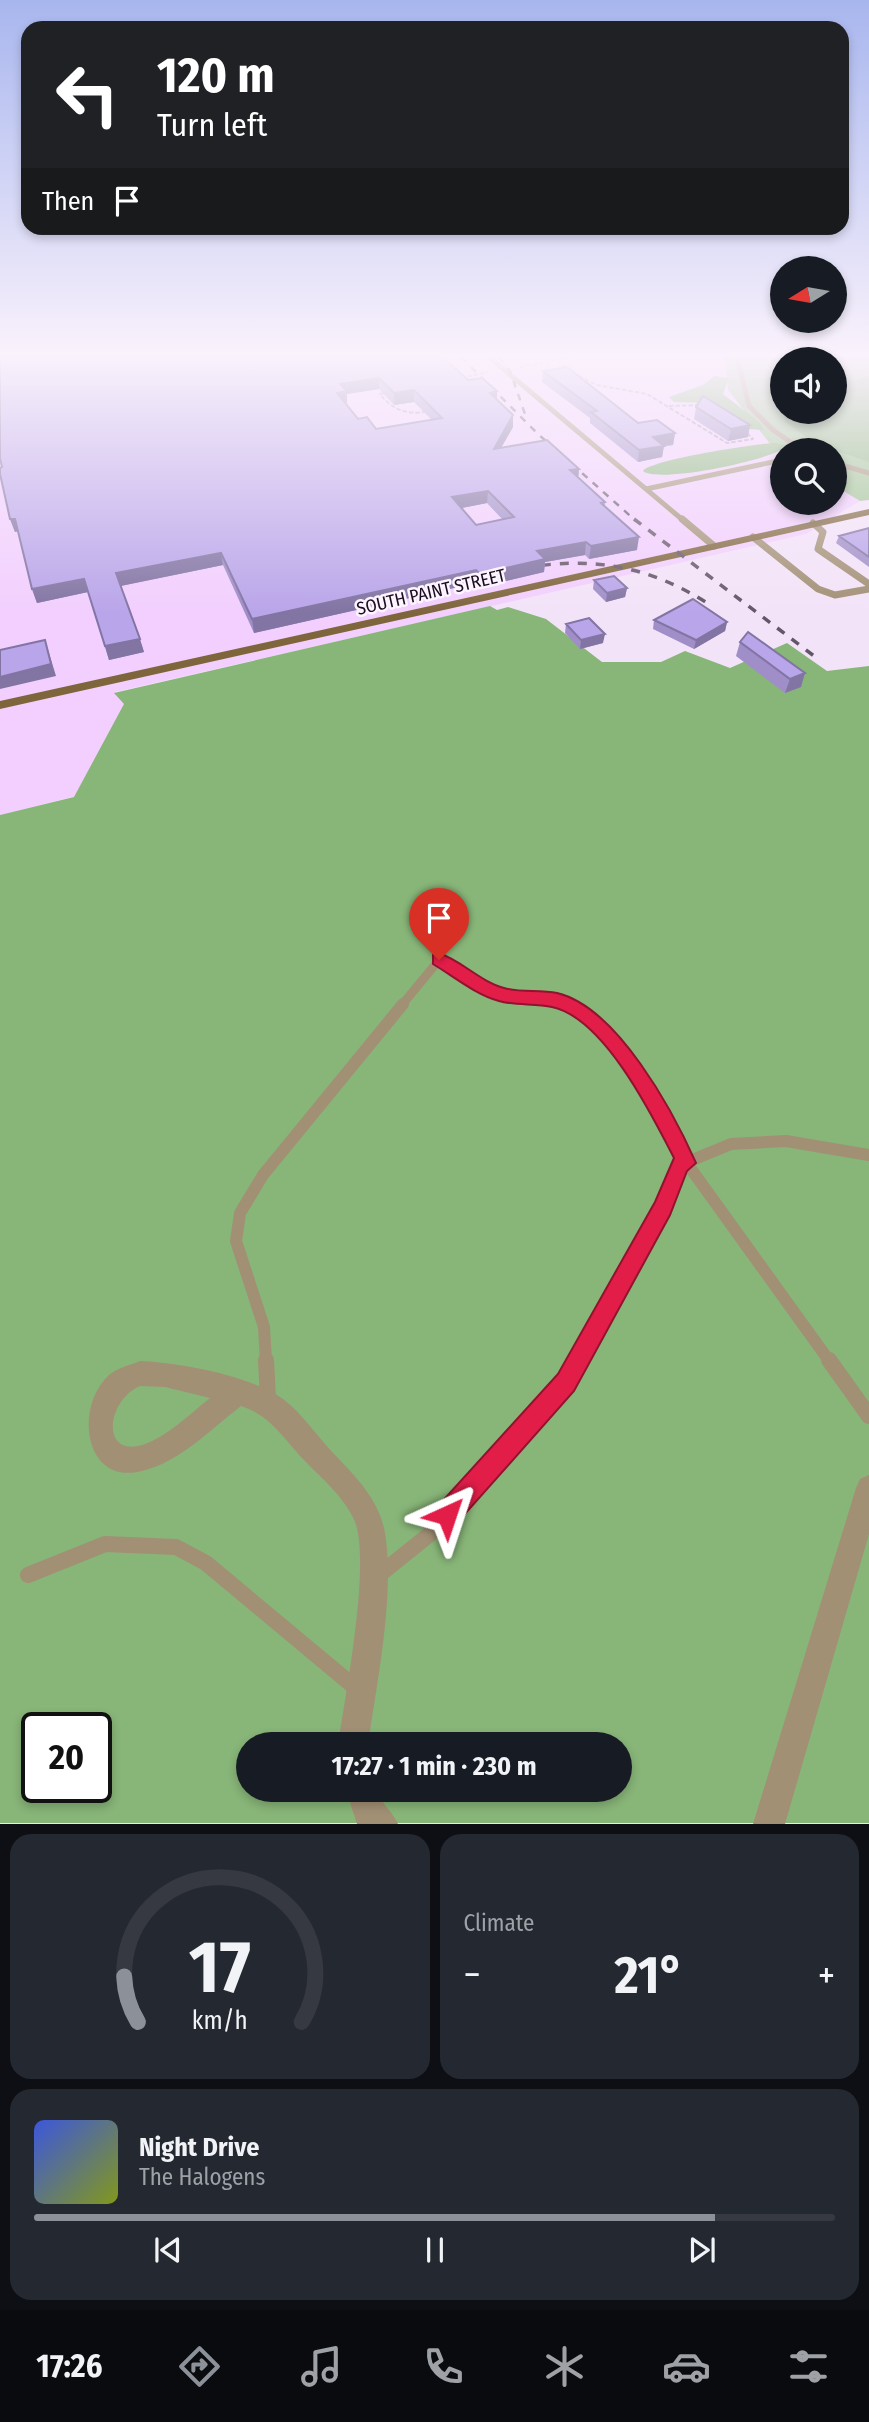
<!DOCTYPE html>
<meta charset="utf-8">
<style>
body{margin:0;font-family:"Fira Sans Condensed",sans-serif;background:#242831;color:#f1f3f6;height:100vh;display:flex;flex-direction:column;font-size:26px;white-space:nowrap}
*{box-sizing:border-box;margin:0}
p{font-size:23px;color:#9ea1a6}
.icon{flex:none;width:38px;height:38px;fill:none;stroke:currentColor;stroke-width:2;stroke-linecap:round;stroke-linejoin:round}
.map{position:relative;height:1824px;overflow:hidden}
.side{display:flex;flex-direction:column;gap:10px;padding:10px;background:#0d0f14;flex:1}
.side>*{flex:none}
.hud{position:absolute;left:21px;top:21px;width:828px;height:214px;border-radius:21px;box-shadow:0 4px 10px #0003;background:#202124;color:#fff;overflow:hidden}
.needle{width:46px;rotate:259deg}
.fabs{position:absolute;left:770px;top:256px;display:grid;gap:14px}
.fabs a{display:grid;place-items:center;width:77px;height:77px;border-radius:50%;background:#171b24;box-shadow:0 4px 10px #0003;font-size:35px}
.speed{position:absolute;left:21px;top:1712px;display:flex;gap:14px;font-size:35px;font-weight:700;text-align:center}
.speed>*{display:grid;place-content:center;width:91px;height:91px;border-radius:50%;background:#171b24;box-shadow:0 4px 10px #0003;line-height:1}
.speed .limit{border:4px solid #111;border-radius:10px;background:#fff;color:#111}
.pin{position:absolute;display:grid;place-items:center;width:60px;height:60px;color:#fff;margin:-72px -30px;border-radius:50% 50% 50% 0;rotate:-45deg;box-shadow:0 0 7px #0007}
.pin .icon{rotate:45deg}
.me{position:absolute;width:77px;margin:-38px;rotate:42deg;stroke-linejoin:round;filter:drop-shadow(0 0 5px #0008)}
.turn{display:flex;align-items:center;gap:24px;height:147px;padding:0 21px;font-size:32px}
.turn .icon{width:91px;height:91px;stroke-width:2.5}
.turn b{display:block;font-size:49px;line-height:60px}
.then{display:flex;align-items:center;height:66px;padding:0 21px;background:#0003;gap:14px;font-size:26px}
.big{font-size:52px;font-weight:700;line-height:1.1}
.side .widget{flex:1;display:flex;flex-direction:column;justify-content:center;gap:10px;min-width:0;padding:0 24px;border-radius:21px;background:#242831}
.side .dial{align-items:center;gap:0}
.dial svg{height:182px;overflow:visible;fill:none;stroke:#363941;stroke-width:7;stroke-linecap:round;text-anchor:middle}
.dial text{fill:#f1f3f6;stroke:none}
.song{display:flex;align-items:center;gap:21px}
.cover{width:84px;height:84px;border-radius:10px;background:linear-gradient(135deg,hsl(230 70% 55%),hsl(70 70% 35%))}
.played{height:7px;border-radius:4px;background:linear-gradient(90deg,#8c9099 85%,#363941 85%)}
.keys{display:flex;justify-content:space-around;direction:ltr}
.heat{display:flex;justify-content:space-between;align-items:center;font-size:38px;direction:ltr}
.side .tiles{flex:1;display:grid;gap:10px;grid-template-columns:1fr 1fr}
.widget:last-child{grid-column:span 2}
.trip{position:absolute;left:236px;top:1732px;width:396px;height:70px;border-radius:35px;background:#171b24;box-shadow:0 4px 10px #0003;font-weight:700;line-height:70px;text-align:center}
.tabs{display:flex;height:112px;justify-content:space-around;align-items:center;background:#090b0e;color:#9ea1a6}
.tabs .icon{width:49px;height:49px}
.tabs .current{color:#8c9099}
.tabs b{font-size:32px;color:#f1f3f6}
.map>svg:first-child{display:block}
.built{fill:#f2cffe}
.green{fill:#9bc48d;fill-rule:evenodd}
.forest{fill:#88b578;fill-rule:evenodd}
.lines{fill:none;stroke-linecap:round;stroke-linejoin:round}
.path{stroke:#a99aae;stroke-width:2;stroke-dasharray:4.5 2;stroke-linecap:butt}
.service-far4{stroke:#a29075;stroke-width:5}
.service-far3{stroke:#a29075;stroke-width:7}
.service-far2{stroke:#a29075;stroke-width:9}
.service-far1{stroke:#a29075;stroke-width:12}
.service{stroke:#a29075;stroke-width:16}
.minor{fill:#a29075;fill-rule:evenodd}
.secondary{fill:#7f653c;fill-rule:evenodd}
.rail-far1{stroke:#645669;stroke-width:2.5;stroke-dasharray:7 7;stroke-linecap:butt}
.rail{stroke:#645669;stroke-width:3.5;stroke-dasharray:9 9;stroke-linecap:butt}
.wall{fill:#9f8ec8;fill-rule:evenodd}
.shaded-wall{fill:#8274a3}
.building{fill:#b9a5e9;stroke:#8274a3;stroke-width:2;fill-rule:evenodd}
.route{fill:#e11d48;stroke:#92132f;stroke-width:2}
.labels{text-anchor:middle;stroke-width:5;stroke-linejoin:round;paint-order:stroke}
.far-street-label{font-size:18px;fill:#1a0d1f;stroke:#fcf4fe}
</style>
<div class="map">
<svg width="869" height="1824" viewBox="0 0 869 1824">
<rect width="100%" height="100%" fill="#f3e3f8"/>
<path class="built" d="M0,357H725L728,390L774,449L782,453V502H835V486L860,501L806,534L115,692L149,728L80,795L0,815Z"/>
<path class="green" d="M725,357H869V500L860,501L835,486V450H782V453L774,449L728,390ZM782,359H835V411H782Z"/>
<path class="forest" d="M714,376L729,378L723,394L759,422L764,430L747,429L709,403L674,402L669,397L703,385Z
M869,376V462L816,444L785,422L783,411H835V386Z
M776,443L788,446C775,459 659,484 643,471C649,460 758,443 776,443Z
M490,606L497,610L508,607L546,619L602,662H661L685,651L730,668L787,643L827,671L869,666V1823H0V815L74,797L124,704L114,693ZM37,1727H96V1787H37ZM248,1745H620V1790H248Z"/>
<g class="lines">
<path class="path" d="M557,360L570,370
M520,367L573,357
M579,376L597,385L647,394L727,443L753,439L746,432
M461,378L470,385L468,392C440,411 404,426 380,394Z
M461,378L488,372
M669,406L701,405"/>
<path class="service-far4" d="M489,357L684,521
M737,357L749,406L773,430L802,450
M835,463L869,473
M646,489L782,460"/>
<path class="service-far3" d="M682,519L714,546
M813,523L823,532L818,549L869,584
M753,537L818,589L835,595L869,589"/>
<path class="service-far2" d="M439,960C458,971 480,989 502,995C523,1000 548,995 566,1006
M401,1006L439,960L446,923"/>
<path class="service-far1" d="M563,1004L585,1017L614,1042L649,1092L686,1162L830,1362
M266,1362L264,1327L236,1241L240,1213L263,1175L403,1004
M578,1362L663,1208L680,1165L731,1144L786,1141L869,1155"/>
<path class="service" d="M266,1360L268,1400
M829,1360L869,1416
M28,1575L105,1544L176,1547L206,1563L357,1689
M379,1575L430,1534L566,1383L579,1360"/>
<path class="minor" d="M140,1361C180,1363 249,1375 283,1399C303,1414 319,1439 337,1457C358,1479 380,1502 385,1533C395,1595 377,1681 368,1745H338C345,1697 371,1564 355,1522C345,1497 319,1476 301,1457C282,1436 269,1415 241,1406C211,1429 180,1462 142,1471C83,1486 74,1405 110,1374C118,1368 130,1365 140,1361ZM140,1386L165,1387L210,1398C191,1413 166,1438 142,1445C100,1457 107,1400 140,1386Z
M869,1475V1534L785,1824H753L856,1488L860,1479Z
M346,1790H378C381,1805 392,1810 398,1824H357Z"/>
<path class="secondary" d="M869,509V515L0,709V701Z"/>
<path class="rail-far1" d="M461,357L538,434L636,521
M499,357L510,371L526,417"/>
<path class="rail" d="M634,519L818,659
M524,568C592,556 649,566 707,603"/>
</g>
<path class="wall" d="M0,357L468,380L497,399L513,415V427L501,448L579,469L578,477L605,502V506L637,550L589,559L585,555L545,562L544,572L480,587L476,583L254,633L223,565L121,586L144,652L109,660L88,592L37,603L32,589L18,531L15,532L10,519L2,467ZM379,389L394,405L414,402L432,420L376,429L358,419L345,403H347V394ZM487,503L503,520L476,525L461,508Z
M543,371L638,423L675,433L673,445L664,446L662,457L638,462L590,423V418L542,382Z
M696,407L748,437L728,441L694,419Z
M869,528V567L836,543L839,536Z
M594,580L627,588L625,597L606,602L593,589Z
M654,620L727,622L725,631L694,649L653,629Z
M566,624L603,643L580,649L565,633Z
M740,642L801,687L785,693L736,656Z"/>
<path class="shaded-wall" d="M379,378V389L347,394V403L338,405L337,393L340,384Z
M414,390V402L394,405V393Z
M497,391V403L490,393Z
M513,415V427L493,462L494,449Z
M750,425L748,437L728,441L731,429Z
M675,433L673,445L664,446L662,457L638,462L639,450L653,437Z
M579,469L578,481L570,470Z
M488,491L487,503L452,510V497Z
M10,519H15L19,531L15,532Z
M639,537L637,550L589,559L591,546Z
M586,542L585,555L545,562L544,572L480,587V574L537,551Z
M221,553L223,565L120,586L116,573Z
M476,570V583L254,633L252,619Z
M84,579L88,592L37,603L32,589Z
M627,588L625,597L606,602L607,593Z
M727,622L725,631L694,649L696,640Z
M605,634L603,643L580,649L581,640Z
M140,639L144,652L109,660L105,646Z
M45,640L56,676L0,689V677Z
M805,673L801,687L785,693L790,679Z"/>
<path class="building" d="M0,357H442L468,380L482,378L497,391L490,393L513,415L494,449L547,440L579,469L570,470L605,502L601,503L639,537L591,546L586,542L537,551L545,559L480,574L476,570L252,619L221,553L116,573L140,639L105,646L84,579L32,589L15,519H10L0,474V468L2,467L0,458ZM379,378L394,393L414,390L442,418L376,429L367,417L358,419L337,393L347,391L340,384ZM488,491L514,517L476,525L452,497Z
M567,367L638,423L657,420L675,433L653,437L664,446L639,450L591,412L597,411L543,371Z
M703,396L750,425L731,429L696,407Z
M869,528V557L839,536Z
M614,576L627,588L607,593L594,580Z
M693,599L727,622L696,640L654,620Z
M589,618L605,634L581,640L566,624Z
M748,632L805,673L790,679L740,642Z
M45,640L51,664L0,677V650Z"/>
<linearGradient id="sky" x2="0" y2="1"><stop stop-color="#a8b6ee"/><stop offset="0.58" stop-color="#faf2fc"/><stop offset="1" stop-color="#faf2fc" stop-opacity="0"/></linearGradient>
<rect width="869" height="613" fill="url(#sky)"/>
<path class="route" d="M439,953C462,961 481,982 504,988C522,993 540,989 557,993C617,1007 673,1111 696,1163L687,1171L670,1215L574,1391L456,1524L447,1527L438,1524L435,1515L438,1506L558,1374L655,1202L674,1158C652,1115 604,1018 552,1007C535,1003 516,1006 499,1001C476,995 453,976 433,964V955Z"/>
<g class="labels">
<g class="far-street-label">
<text transform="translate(431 592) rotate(-13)" y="6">SOUTH PAINT STREET</text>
</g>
</g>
</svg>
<div class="fabs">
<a><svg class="needle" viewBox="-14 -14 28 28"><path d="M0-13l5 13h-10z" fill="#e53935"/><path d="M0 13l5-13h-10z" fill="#9ea1a6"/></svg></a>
<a><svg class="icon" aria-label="sound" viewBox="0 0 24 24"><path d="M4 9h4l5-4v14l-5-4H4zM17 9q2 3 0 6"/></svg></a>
<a><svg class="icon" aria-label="search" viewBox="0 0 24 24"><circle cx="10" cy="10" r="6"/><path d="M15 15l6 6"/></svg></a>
</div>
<div class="speed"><div class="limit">20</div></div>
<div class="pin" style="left:439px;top:960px;background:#d93025"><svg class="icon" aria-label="arrive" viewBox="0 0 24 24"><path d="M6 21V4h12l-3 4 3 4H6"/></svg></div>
<svg class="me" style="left:447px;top:1515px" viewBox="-20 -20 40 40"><path d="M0-17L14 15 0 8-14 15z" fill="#e11d48" stroke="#fff" stroke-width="4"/></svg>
<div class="trip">17:27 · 1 min · 230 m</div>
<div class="hud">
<div class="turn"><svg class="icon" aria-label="left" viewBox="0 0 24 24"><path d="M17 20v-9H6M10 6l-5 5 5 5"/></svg><div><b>120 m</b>Turn left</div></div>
<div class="then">Then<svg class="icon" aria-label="arrive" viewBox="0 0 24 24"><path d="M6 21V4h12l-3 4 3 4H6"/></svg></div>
</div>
</div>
<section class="side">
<div class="tiles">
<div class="widget dial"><svg viewBox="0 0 100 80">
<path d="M14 69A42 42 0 1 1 86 69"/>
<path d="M14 69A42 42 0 0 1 8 49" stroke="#8c9099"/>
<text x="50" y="56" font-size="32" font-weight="700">17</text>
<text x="50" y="72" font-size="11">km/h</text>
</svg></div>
<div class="widget"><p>Climate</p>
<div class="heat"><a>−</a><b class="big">21°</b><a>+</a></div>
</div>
<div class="widget">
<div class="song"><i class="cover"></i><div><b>Night Drive</b><p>The Halogens</p></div></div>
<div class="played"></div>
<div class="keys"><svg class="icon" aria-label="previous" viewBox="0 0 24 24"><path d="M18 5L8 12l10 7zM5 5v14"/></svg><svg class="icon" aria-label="pause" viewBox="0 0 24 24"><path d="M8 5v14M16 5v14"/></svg><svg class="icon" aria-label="next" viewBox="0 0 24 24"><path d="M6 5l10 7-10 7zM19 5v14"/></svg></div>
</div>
</div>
</section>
<nav class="tabs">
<b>17:26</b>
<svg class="icon current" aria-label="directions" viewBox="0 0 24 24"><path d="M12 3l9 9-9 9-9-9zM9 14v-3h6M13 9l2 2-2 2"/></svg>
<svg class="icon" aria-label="music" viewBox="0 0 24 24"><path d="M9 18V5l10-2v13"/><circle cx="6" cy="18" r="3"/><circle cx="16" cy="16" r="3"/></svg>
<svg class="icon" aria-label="phone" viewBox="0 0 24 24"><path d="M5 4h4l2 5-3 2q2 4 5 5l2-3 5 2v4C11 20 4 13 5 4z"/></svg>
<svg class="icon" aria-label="climate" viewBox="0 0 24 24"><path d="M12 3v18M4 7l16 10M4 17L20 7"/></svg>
<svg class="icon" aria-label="car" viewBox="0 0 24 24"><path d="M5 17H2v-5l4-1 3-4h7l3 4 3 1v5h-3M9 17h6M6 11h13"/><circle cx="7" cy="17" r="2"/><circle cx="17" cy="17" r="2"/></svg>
<svg class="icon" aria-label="filters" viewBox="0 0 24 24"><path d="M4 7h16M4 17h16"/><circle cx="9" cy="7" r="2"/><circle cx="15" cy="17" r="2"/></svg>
</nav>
